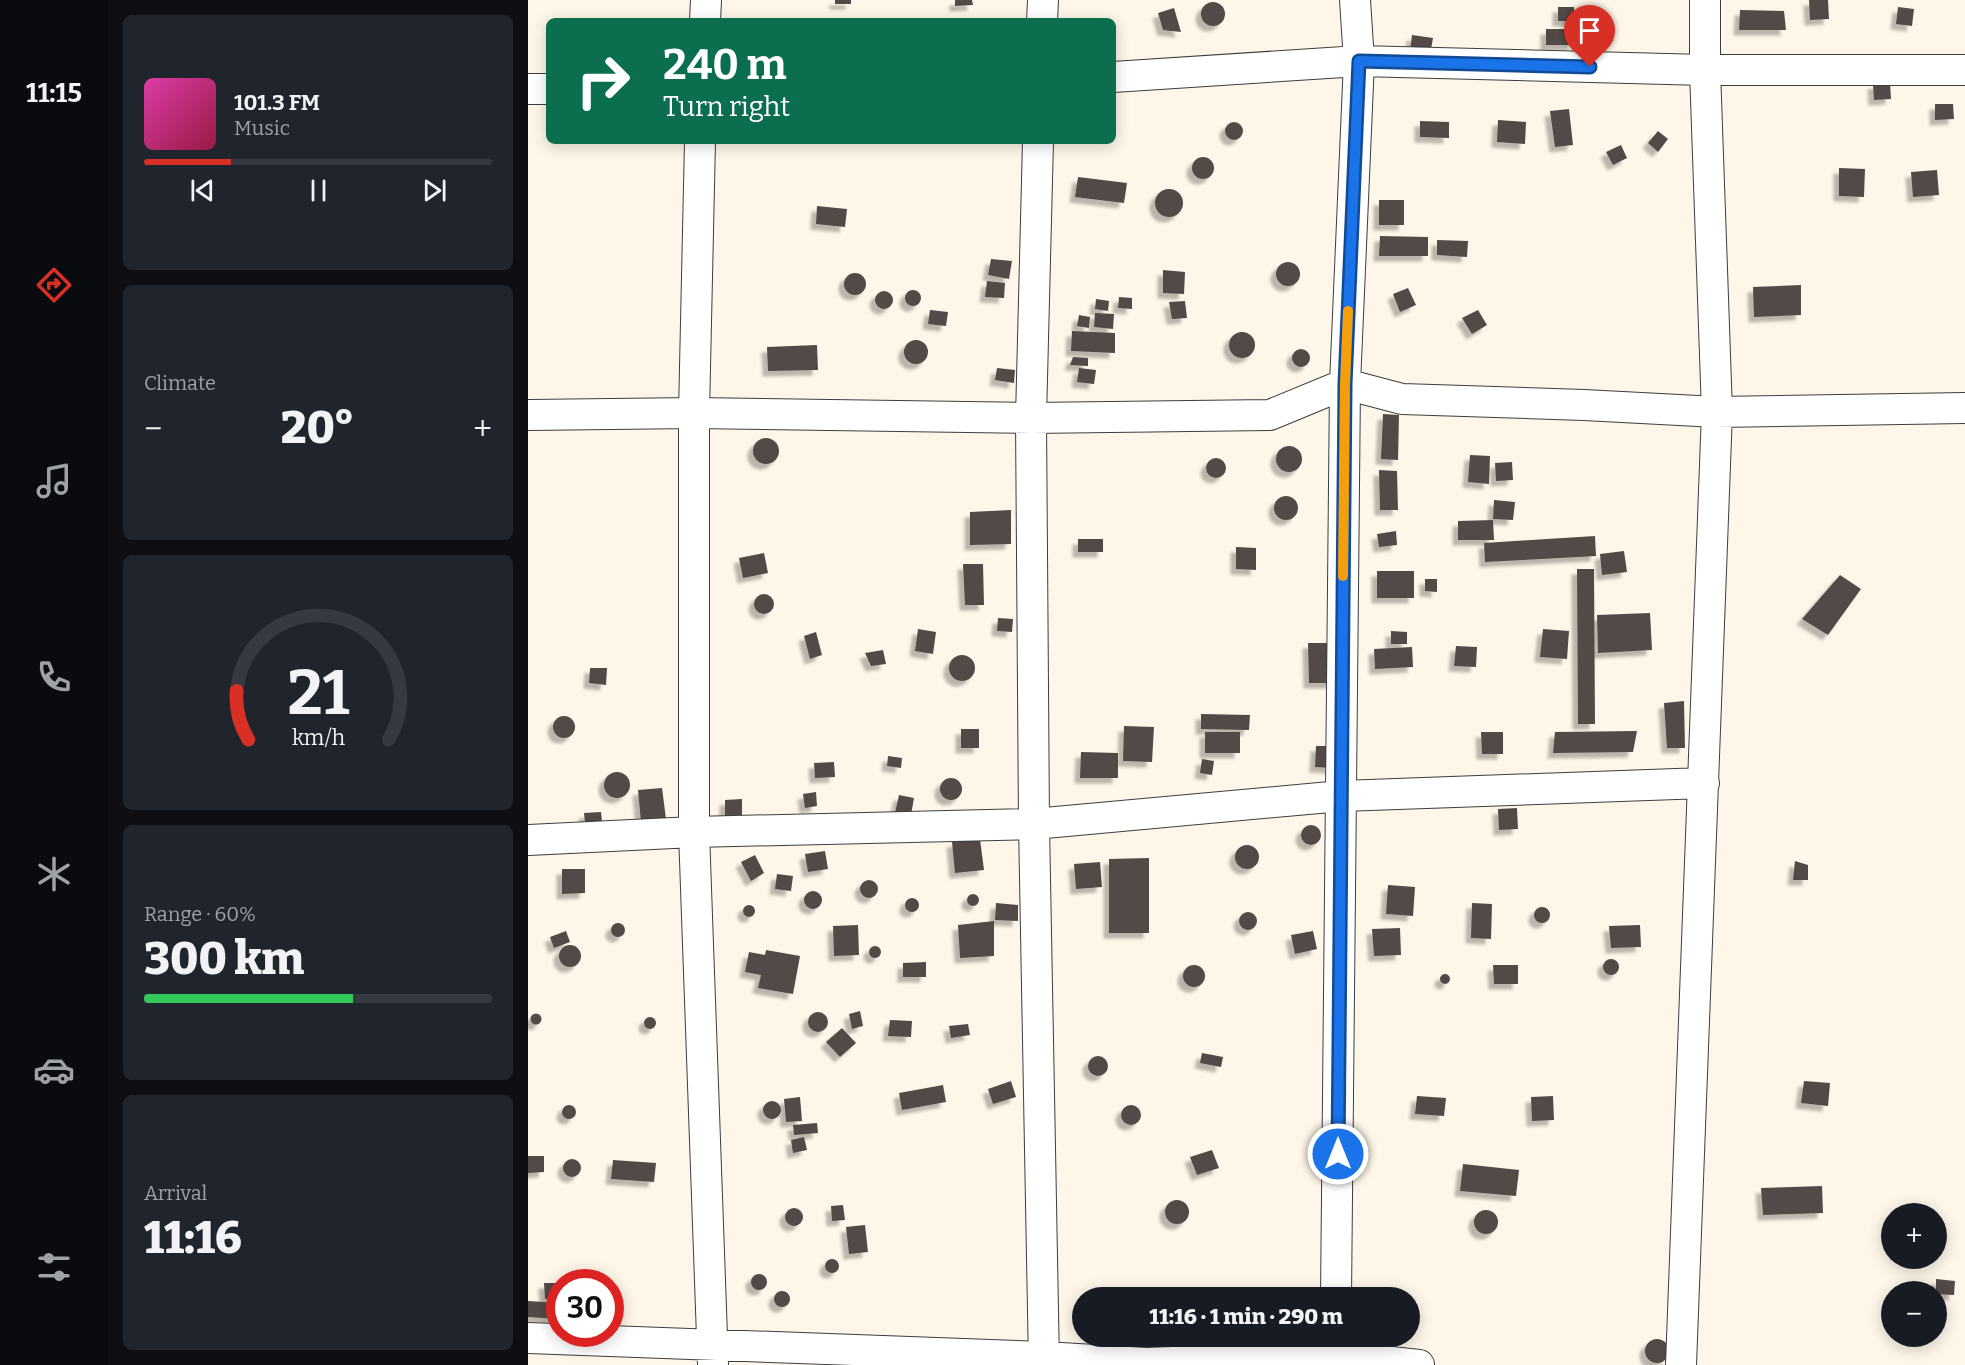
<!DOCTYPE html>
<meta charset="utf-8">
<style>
body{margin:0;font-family:Bitter,serif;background:#20242c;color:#f1f3f6;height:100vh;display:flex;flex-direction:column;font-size:22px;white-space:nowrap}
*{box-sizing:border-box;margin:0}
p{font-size:20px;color:#9ea1a6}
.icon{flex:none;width:33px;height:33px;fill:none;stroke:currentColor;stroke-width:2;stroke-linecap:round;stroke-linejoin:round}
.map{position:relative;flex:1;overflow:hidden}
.sheet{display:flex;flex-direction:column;gap:15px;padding:15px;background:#0d0f14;width:420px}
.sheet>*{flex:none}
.top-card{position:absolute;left:18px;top:18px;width:570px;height:126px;border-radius:9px;box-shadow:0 3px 15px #0003;background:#0b6e4f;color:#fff;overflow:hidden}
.tools{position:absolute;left:1353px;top:1203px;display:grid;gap:12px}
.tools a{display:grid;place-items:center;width:66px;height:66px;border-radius:50%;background:#171b24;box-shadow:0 3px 15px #0003;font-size:30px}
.speed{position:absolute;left:18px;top:1269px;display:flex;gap:12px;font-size:30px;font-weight:700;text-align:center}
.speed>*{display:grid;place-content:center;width:78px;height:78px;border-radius:50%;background:#171b24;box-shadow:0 3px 15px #0003;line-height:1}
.speed .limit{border:9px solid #d22;background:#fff;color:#111}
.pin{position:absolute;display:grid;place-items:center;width:51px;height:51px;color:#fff;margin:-62px -26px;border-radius:50% 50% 50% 0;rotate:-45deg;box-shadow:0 0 6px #0007}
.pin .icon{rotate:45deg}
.me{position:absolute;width:66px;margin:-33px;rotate:0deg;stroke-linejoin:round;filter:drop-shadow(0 0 4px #0008)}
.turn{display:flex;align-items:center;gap:21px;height:126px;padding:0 18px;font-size:27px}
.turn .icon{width:78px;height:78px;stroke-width:2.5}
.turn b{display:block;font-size:42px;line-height:51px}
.big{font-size:45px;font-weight:800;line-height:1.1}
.sheet .card{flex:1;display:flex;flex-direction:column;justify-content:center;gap:9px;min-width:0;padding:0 21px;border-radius:9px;background:#20242c}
.sheet .dial{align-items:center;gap:0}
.dial svg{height:156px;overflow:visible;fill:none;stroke:#363941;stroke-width:7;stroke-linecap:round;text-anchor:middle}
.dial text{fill:#f1f3f6;stroke:none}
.song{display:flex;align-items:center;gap:18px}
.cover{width:72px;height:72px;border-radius:9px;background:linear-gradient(135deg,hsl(320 70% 55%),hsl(340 70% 35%))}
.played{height:6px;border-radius:3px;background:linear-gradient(90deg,#d93025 25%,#363941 25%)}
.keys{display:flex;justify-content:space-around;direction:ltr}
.heat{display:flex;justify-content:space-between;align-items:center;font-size:33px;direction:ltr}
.charge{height:9px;border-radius:4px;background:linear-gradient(90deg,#34c759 60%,#363941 0)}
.trip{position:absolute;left:544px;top:1287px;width:348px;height:60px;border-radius:30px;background:#171b24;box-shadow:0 3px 15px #0003;font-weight:800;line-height:60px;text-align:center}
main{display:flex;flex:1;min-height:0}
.menu{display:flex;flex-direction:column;width:108px;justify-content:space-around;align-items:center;background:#090b0e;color:#9ea1a6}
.menu .icon{width:42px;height:42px}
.menu .on{color:#d93025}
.menu b{font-size:27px;color:#f1f3f6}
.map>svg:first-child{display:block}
.building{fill:#524947;filter:url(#shadow)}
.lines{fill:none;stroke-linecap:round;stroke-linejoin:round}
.street-casing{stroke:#3d3d3d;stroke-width:32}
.street{stroke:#fff;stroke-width:30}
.route-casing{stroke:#114b97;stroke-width:15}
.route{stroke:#1a73e8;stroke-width:10}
.slow{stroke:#f59e0b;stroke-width:10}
</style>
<main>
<nav class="menu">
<b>11:15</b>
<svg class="icon on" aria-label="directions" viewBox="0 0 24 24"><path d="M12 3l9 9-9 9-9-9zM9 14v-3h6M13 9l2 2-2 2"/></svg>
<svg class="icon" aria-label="music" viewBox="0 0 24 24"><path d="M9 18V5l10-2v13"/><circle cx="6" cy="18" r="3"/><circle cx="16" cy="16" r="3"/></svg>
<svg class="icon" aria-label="phone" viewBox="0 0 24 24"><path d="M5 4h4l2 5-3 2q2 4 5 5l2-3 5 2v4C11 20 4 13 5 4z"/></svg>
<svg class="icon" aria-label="climate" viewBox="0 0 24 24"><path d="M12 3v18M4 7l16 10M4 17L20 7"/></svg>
<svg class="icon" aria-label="car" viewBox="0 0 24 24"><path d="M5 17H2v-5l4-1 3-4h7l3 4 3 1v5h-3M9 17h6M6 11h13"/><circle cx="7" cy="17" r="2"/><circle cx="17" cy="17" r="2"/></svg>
<svg class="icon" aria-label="filters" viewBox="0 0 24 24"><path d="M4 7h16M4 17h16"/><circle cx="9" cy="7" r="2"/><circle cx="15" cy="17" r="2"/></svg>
</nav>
<section class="sheet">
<div class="card">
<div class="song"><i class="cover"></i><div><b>101.3 FM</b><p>Music</p></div></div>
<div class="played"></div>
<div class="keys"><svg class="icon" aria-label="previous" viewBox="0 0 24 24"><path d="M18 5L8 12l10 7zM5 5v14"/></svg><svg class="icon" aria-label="pause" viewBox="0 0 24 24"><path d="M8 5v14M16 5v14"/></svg><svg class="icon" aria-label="next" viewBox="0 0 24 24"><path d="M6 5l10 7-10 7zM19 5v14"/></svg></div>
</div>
<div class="card"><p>Climate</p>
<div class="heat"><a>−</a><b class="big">20°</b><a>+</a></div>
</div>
<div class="card dial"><svg viewBox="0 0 100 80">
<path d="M14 69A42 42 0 1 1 86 69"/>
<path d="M14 69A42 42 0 0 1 8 44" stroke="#d93025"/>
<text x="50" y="56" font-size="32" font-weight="700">21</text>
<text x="50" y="72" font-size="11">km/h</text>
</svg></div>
<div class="card"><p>Range · 60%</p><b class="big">300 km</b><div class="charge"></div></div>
<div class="card"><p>Arrival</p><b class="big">11:16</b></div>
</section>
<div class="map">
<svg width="1437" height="1365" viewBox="0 0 1437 1365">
<defs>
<filter id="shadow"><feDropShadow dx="-5.5" dy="5.5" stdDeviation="1.5" flood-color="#0004"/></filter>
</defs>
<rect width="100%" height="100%" fill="#fef6e8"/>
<path class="building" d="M307,0H323V4H307Z
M427,0H444L445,5L427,6Z
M1281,0H1300L1301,19L1282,20Z
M673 14a12 12 0 1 1 24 0a12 12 0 1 1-24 0Z
M1030,7H1046V21H1030Z
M1370,7L1386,9L1384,26L1368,24Z
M646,8L653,32L635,30L630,13Z
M1212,10L1256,11L1258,30H1211Z
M1018,29H1045V45H1018Z
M884,35L905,38L902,55L882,52Z
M1362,82L1363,99L1346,100L1345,84Z
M1407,104H1425L1426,119L1407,120Z
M1041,109L1045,145L1027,147L1022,111Z
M970,120L998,122L997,144L969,142Z
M892,121L921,122V138L892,137Z
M697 131a9 9 0 1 1 18 0a9 9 0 1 1-18 0Z
M1130,131L1140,139L1130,152L1120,143Z
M1093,145L1099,158L1085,165L1078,152Z
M664 168a11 11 0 1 1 22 0a11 11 0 1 1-22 0Z
M1311,168L1337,169L1336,197L1311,196Z
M1409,170L1411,195L1385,197L1383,172Z
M550,177L599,183L596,203L547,197Z
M627 203a14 14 0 1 1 28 0a14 14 0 1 1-28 0Z
M851,200H876V225H851Z
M289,206L319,209L317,227L288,224Z
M852,236L900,237V256H851Z
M909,240L940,241L939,257L909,255Z
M463,259L484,261L481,279L460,275Z
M748 274a12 12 0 1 1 24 0a12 12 0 1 1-24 0Z
M635,270L657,272L656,294L635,293Z
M316 284a11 11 0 1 1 22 0a11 11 0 1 1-22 0Z
M459,281L477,283L476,298L457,297Z
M1273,285V315L1226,317L1225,287Z
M880,288L888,305L872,312L865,294Z
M377 298a8 8 0 1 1 16 0a8 8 0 1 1-16 0Z
M347 300a9 9 0 1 1 18 0a9 9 0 1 1-18 0Z
M591,297L604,298V309L590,308Z
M568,299L581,301L580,311L567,309Z
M657,301L659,318L644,319L641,302Z
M402,310L420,312L418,326L400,324Z
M950,310L959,325L944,334L934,318Z
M567,313L586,314L585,329L566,327Z
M551,315L562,317L561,328L549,326Z
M544,331L587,333V353L543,351Z
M701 345a13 13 0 1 1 26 0a13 13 0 1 1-26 0Z
M376 352a12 12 0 1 1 24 0a12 12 0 1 1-24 0Z
M289,345L290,370L240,371L239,347Z
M764 358a9 9 0 1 1 18 0a9 9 0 1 1-18 0Z
M545,357L560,358V366L542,365Z
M469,368L487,370L486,383L467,380Z
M551,368L568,370L566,384L549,382Z
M855,414L871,415L870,460L853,459Z
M225 451a13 13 0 1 1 26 0a13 13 0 1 1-26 0Z
M748 459a13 13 0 1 1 26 0a13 13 0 1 1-26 0Z
M942,455L962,456L961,484L940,482Z
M678 468a10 10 0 1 1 20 0a10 10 0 1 1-20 0Z
M984,462L985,480L968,481L967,463Z
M851,470L869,471L870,510H852Z
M746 508a12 12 0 1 1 24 0a12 12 0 1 1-24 0Z
M966,500L987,502L985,520L965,519Z
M483,510V544L442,545V512Z
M965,520L966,540H930V521Z
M868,531L869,545L851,547L849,534Z
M1067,536L1068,556L957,562L956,543Z
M550,539H575V552H550Z
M708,547L728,548V570L708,569Z
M1096,551L1099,572L1074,575L1072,554Z
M236,553L240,573L215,578L211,558Z
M435,564H455L456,605H437Z
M1049,569H1066L1067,724H1050Z
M849,571H886V598H849Z
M1312,575L1333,589L1300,635L1274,619Z
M897,579H909V592L897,591Z
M226 604a10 10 0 1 1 20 0a10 10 0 1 1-20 0Z
M1122,613L1124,650L1070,653L1069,615Z
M470,618L485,619L484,632L469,631Z
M390,629L408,632L405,654L387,651Z
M1015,629L1041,631L1039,659L1012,657Z
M863,631L879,632V644H863Z
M288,632L294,655L282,659L276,636Z
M780,643H806V683H781Z
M928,646L949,647L948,667L926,666Z
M884,647L885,667L847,669L846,649Z
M355,650L358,664L343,666L337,653Z
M421 668a13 13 0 1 1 26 0a13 13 0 1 1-26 0Z
M62,668H79L78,685L61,683Z
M1156,701L1157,748H1139L1136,703Z
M673,714L722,715L721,730L673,729Z
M25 727a11 11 0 1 1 22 0a11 11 0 1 1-22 0Z
M596,726L626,727L624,762L595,761Z
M433,729H451V748H433Z
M1109,731L1105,752L1025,753L1027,732Z
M677,732H712V753H677Z
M953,732H975V754H954Z
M788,746H805L804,768L787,767Z
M553,752L590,753V778H552Z
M360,756L374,758L373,768L359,766Z
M674,759L686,761L684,775L672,773Z
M306,762L307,777L287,778L286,763Z
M76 785a13 13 0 1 1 26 0a13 13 0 1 1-26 0Z
M412 789a11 11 0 1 1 22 0a11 11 0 1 1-22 0Z
M134,788L138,819L113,822L110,790Z
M288,792L289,806L277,808L275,794Z
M371,795L386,798L383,815L367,813Z
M214,799V817H197V800Z
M989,808L990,829L971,830L970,809Z
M73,812L74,822L57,823L56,813Z
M773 835a10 10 0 1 1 20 0a10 10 0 1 1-20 0Z
M452,839L456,870L427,873L424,842Z
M707 857a12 12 0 1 1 24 0a12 12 0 1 1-24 0Z
M297,851L300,869L280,872L277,854Z
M227,855L236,873L223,881L213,862Z
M621,858V933H581V859Z
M1267,861L1280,865V880H1265Z
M572,862L574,887L548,889L546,864Z
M34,869H57V893L34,894Z
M249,874L265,876L263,891L247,889Z
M332 889a9 9 0 1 1 18 0a9 9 0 1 1-18 0Z
M860,885L887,887L885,916L858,914Z
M276 900a9 9 0 1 1 18 0a9 9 0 1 1-18 0Z
M439 900a6 6 0 1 1 12 0a6 6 0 1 1-12 0Z
M377 905a7 7 0 1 1 14 0a7 7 0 1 1-14 0Z
M468,903L490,905V921L467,920Z
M944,903L964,904L963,939L943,938Z
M215 911a6 6 0 1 1 12 0a6 6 0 1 1-12 0Z
M1006 915a8 8 0 1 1 16 0a8 8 0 1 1-16 0Z
M711 921a9 9 0 1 1 18 0a9 9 0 1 1-18 0Z
M466,921V956L432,958L430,925Z
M83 930a7 7 0 1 1 14 0a7 7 0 1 1-14 0Z
M330,925L331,955L306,956L305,926Z
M1112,925L1113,947L1083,948L1081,926Z
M872,928L873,955L846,956L844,929Z
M38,931L42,942L26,948L22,937Z
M785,931L789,949L767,954L763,935Z
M31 956a11 11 0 1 1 22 0a11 11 0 1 1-22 0Z
M341 952a6 6 0 1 1 12 0a6 6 0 1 1-12 0Z
M238,950L272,956L265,994L230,988L233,975L217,972L221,952L237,955Z
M1075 967a8 8 0 1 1 16 0a8 8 0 1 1-16 0Z
M398,962V977H375V963Z
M655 976a11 11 0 1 1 22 0a11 11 0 1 1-22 0Z
M965,965H990V984H966Z
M912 979a5 5 0 1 1 10 0a5 5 0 1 1-10 0Z
M332,1011L335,1026L324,1029L321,1014Z
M280 1022a10 10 0 1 1 20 0a10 10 0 1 1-20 0Z
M2.5 1019a5.5 5.5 0 1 1 11 0a5.5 5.5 0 1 1-11 0Z
M116 1023a6 6 0 1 1 12 0a6 6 0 1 1-12 0Z
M362,1020L384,1021L383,1037L360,1036Z
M440,1024L442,1035L423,1038L421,1026Z
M314,1028L328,1043L312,1057L298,1042Z
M674,1053L695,1057L693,1067L672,1063Z
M560 1066a10 10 0 1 1 20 0a10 10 0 1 1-20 0Z
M483,1081L488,1097L465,1104L460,1089Z
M1276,1081L1302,1083L1300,1106L1273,1103Z
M415,1085L418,1102L374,1110L371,1093Z
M889,1096L918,1098L916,1116L887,1114Z
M1025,1096L1026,1120L1004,1121L1003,1097Z
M272,1097L274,1121L258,1122L256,1099Z
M235 1110a9 9 0 1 1 18 0a9 9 0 1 1-18 0Z
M34 1112a7 7 0 1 1 14 0a7 7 0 1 1-14 0Z
M593 1115a10 10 0 1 1 20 0a10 10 0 1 1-20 0Z
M289,1123L290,1133L266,1135L265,1125Z
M276,1137L279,1150L265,1153L263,1140Z
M684,1150L691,1168L669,1175L662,1157Z
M0,1156H16V1172L0,1173Z
M35 1168a9 9 0 1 1 18 0a9 9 0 1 1-18 0Z
M85,1160L128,1163L126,1182L83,1179Z
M935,1164L991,1170L988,1196L932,1191Z
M1294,1186L1295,1213L1235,1215L1233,1188Z
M637 1212a12 12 0 1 1 24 0a12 12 0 1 1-24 0Z
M315,1205L317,1220L304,1221L303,1206Z
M257 1217a9 9 0 1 1 18 0a9 9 0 1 1-18 0Z
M946 1222a12 12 0 1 1 24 0a12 12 0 1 1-24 0Z
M337,1225L340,1252L321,1254L318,1227Z
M297 1266a7 7 0 1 1 14 0a7 7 0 1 1-14 0Z
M223 1282a8 8 0 1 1 16 0a8 8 0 1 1-16 0Z
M1408,1279L1427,1281L1426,1295L1408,1294Z
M16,1283H32V1299H17Z
M246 1299a8 8 0 1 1 16 0a8 8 0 1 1-16 0Z
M0,1301L32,1303V1319L0,1317Z
M1117 1351a12 12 0 1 1 24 0a12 12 0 1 1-24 0Z"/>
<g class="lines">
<defs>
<path id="street" d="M177,21L178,0
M514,21L515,0
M585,77L831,61L1177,70H1437
M0,89H21
M172,141L166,413V832L185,1365
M510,141L503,418L506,824L516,1365
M0,415L166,413L503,418L742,415L817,384L874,399L1056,405L1189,412L1437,408
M0,840L166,832L506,824L813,796L1176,783
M808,1298L817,384L831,61L827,0
M0,1338L516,1357L618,1363L808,1356L891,1365
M1153,1365L1189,412L1177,70V0"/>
</defs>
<use href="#street" class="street-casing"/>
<use href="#street" class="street"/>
</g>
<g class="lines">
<defs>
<path id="route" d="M810,1154L817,384L831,61L1062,67"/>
</defs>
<use href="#route" class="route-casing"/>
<use href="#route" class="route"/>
<path class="slow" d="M815,576L817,384L820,311"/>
</g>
</svg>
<div class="tools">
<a>+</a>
<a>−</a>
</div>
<div class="speed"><div class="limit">30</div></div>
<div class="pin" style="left:1062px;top:67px;background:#d93025"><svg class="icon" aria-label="arrive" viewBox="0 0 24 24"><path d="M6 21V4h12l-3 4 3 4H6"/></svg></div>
<svg class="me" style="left:810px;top:1154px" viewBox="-20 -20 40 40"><circle r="17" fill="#1a73e8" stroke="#fff" stroke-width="3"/><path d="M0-11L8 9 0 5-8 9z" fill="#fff"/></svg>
<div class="trip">11:16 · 1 min · 290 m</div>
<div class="top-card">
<div class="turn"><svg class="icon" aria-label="right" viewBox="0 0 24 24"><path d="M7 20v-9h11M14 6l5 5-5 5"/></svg><div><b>240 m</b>Turn right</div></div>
</div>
</div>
</main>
